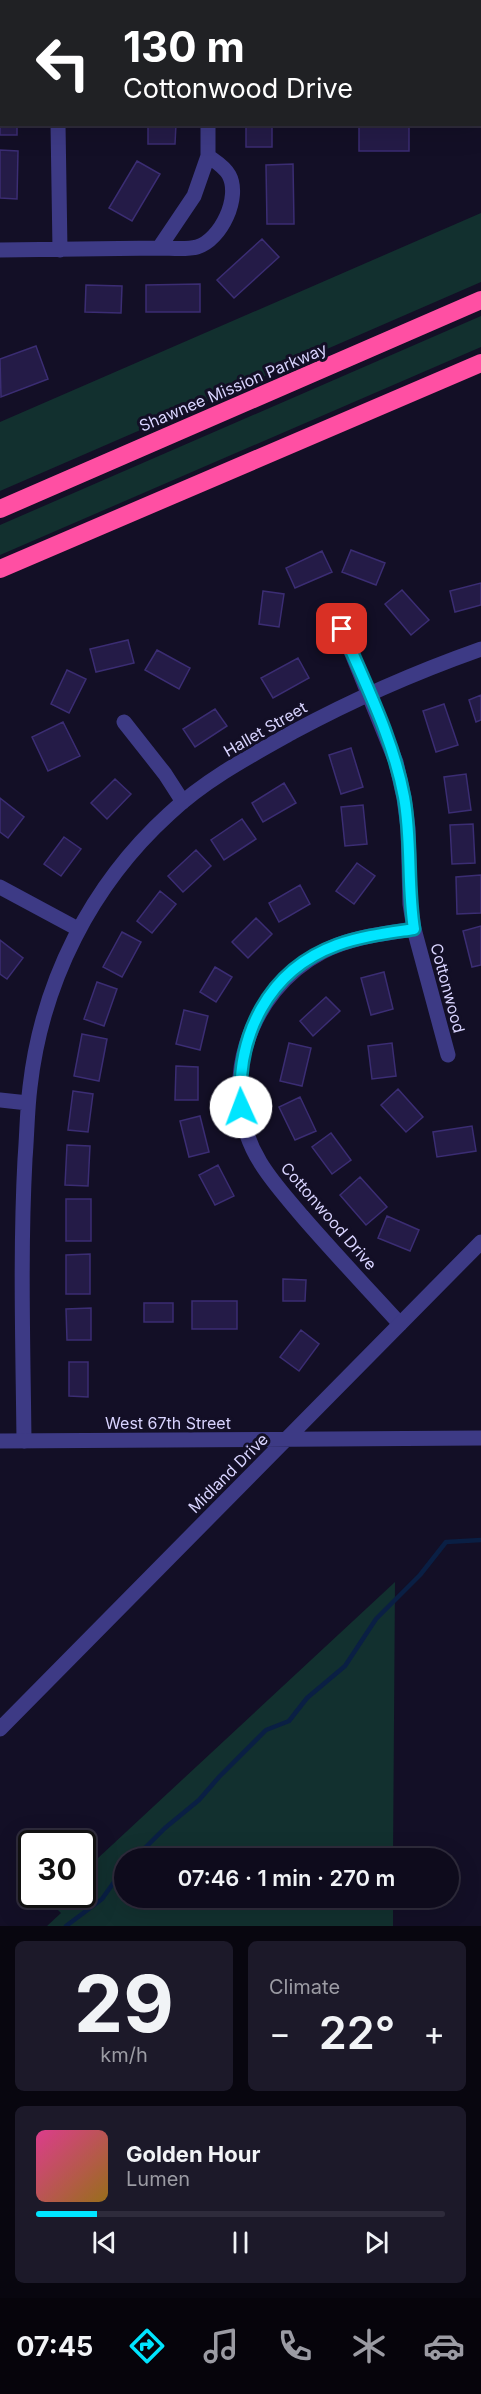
<!DOCTYPE html>
<meta charset="utf-8">
<style>
body{margin:0;font-family:Inter,sans-serif;background:#1c1929;color:#f1f3f6;height:100vh;display:flex;flex-direction:column;font-size:22px;white-space:nowrap}
*{box-sizing:border-box;margin:0}
p{font-size:20px;color:#9b9ba3}
.icon{flex:none;width:33px;height:33px;fill:none;stroke:currentColor;stroke-width:2;stroke-linecap:round;stroke-linejoin:round}
.map{position:relative;height:1926px;overflow:hidden}
.drawer{display:flex;flex-direction:column;gap:15px;padding:15px;background:#08060f;flex:1}
.drawer>*{flex:none}
.hud{position:absolute;left:0px;top:0px;width:482px;height:126px;box-shadow:0 6px 24px #0002,0 0 0 2px #2e2b3b;background:#202124;color:#fff;overflow:hidden}
.speed{position:absolute;left:18px;top:1830px;display:flex;gap:12px;font-size:30px;font-weight:700;text-align:center}
.speed>*{display:grid;place-content:center;width:78px;height:78px;border-radius:50%;background:#0e0b1c;box-shadow:0 6px 24px #0002,0 0 0 2px #2e2b3b;line-height:1}
.speed .limit{border:3px solid #111;border-radius:9px;background:#fff;color:#111}
.pin{position:absolute;display:grid;place-items:center;width:51px;height:51px;color:#fff;margin:-26px;border-radius:12px;box-shadow:0 3px 9px #0006}
.me{position:absolute;width:66px;margin:-33px;rotate:358deg;stroke-linejoin:round;filter:drop-shadow(0 0 4px #0008)}
.turn{display:flex;align-items:center;gap:21px;height:126px;padding:0 24px;font-size:27px}
.turn .icon{width:78px;height:78px;stroke-width:2.5}
.turn b{display:block;font-size:42px;line-height:51px}
.big{font-size:45px;font-weight:600;line-height:1.1}
.drawer .card{flex:1;display:flex;flex-direction:column;justify-content:center;gap:9px;min-width:0;padding:0 21px;border-radius:9px;background:#1c1929}
.drawer .dial{align-items:center;gap:0}
.dial b{font-size:78px;line-height:1}
.song{display:flex;align-items:center;gap:18px}
.cover{width:72px;height:72px;border-radius:9px;background:linear-gradient(135deg,hsl(330 70% 55%),hsl(40 70% 35%))}
.played{height:6px;border-radius:3px;background:linear-gradient(90deg,#00e5ff 15%,#2e2b3b 15%)}
.keys{display:flex;justify-content:space-around;direction:ltr}
.heat{display:flex;justify-content:space-between;align-items:center;font-size:33px;direction:ltr}
.drawer .tiles{flex:1;display:grid;gap:15px;grid-template-columns:1fr 1fr}
.card:last-child{grid-column:span 2}
.trip{position:absolute;left:114px;top:1848px;width:345px;height:60px;border-radius:30px;background:#0e0b1c;box-shadow:0 6px 24px #0002,0 0 0 2px #2e2b3b;font-weight:600;line-height:60px;text-align:center}
.tabs{display:flex;height:96px;justify-content:space-around;align-items:center;background:#06040b;color:#9b9ba3}
.tabs .icon{width:42px;height:42px}
.tabs .current{color:#00e5ff}
.tabs b{font-size:27px;color:#f1f3f6}
.map>svg:first-child{display:block}
.green{fill:#12302f}
.lines{fill:none;stroke-linecap:round;stroke-linejoin:round}
.stream{stroke:#0a1f44;stroke-width:4.5}
.building{fill:#241b47;stroke:#3b2d73;stroke-width:1.5}
.minor{stroke:#3d3a85;stroke-width:15}
.tertiary{stroke:#3d3a85;stroke-width:15}
.motorway{stroke:#ff4fa3;stroke-width:18}
.route-casing{stroke:#0095a6;stroke-width:15}
.route{stroke:#00e5ff;stroke-width:10}
.labels{text-anchor:middle;stroke-width:6;stroke-linejoin:round;paint-order:stroke}
.street-label{font-size:16px;fill:#d9d4ff;stroke:#130f26}
</style>
<div class="map">
<svg width="481" height="1926" viewBox="0 0 481 1926">
<rect width="100%" height="100%" fill="#130f26"/>
<path class="green" d="M481,213V282L0,491V422Z
M481,316V347L0,555V525Z
M395,1582L393,1858H124V1898H393V1926H47L61,1913L50,1902L58,1895L82,1894L83,1872Z"/>
<g class="lines">
<path class="stream" d="M135,1858L165,1828L199,1800L219,1777L266,1730L289,1721L307,1698L345,1666L376,1619L420,1575L446,1542L481,1540
M66,1926L102,1899L124,1868"/>
</g>
<path class="building" d="M0,9H2V57H0Z
M0,84L2,124H17V135H0Z
M148,124H176L175,144H148Z
M246,124H272V147H246Z
M359,124H409V151H359Z
M0,150L18,151L17,199L0,198Z
M137,161L160,174L132,221L109,208Z
M293,164L294,224H267L266,165Z
M262,239L279,257L234,298L217,280Z
M200,284V312H146V285Z
M86,285L122,286L121,313L85,312Z
M36,346L48,379L1,397L0,359Z
M351,550L385,563L376,585L342,572Z
M322,551L332,572L295,588L286,568Z
M481,583V605L455,612L450,591Z
M402,590L429,620L411,635L385,604Z
M263,591L284,594L279,627L259,624Z
M128,640L134,663L96,672L90,649Z
M157,650L190,668L179,689L145,670Z
M298,658L309,678L273,698L261,678Z
M67,670L86,679L69,713L51,704Z
M481,695V720L476,722L469,700Z
M444,704L458,745L436,752L423,711Z
M215,709L227,726L195,747L183,729Z
M63,722L80,756L48,771L32,737Z
M351,748L363,787L341,794L329,755Z
M466,774L471,810L449,813L444,777Z
M115,779L131,794L107,819L91,803Z
M284,783L296,803L263,822L252,803Z
M0,798L24,817L8,838L0,832Z
M363,805L367,844L345,846L341,807Z
M242,819L256,839L224,860L211,840Z
M473,824L475,863L452,864L450,825Z
M64,837L81,849L61,876L44,864Z
M196,850L211,866L183,892L168,876Z
M357,863L375,876L354,904L336,891Z
M481,875V913L457,914L456,877Z
M300,885L310,904L279,922L269,903Z
M160,891L176,904L152,933L137,921Z
M256,918L272,934L248,958L232,942Z
M481,926V965L472,967L463,931Z
M122,932L141,942L122,977L103,967Z
M0,940L23,958L7,979L0,974Z
M215,967L232,977L216,1002L200,992Z
M384,972L393,1009L371,1015L361,978Z
M97,982L117,989L104,1026L84,1019Z
M326,997L340,1011L313,1036L300,1021Z
M184,1010L208,1016L200,1050L176,1044Z
M82,1034L107,1039L99,1081L74,1076Z
M289,1043L311,1048L302,1086L280,1081Z
M392,1043L396,1076L372,1079L368,1046Z
M176,1066L198,1067V1100H175Z
M398,1089L423,1117L406,1132L381,1105Z
M73,1091L93,1094L88,1132L68,1130Z
M300,1097L316,1131L295,1140L279,1107Z
M200,1116L209,1152L189,1157L180,1121Z
M472,1126L476,1151L437,1157L433,1132Z
M331,1133L351,1160L332,1174L312,1147Z
M67,1145L90,1146L88,1186L65,1185Z
M218,1165L234,1196L215,1205L199,1175Z
M360,1177L387,1207L366,1225L340,1195Z
M66,1199H91V1241H66Z
M387,1216L419,1230L410,1251L378,1238Z
M90,1254V1294H66V1255Z
M283,1279L306,1280L305,1301H283Z
M192,1301H237V1329H192Z
M144,1303H173V1322H144Z
M91,1308V1340H67L66,1309Z
M301,1330L319,1344L299,1371L280,1357Z
M69,1362H88V1397L69,1396Z"/>
<g class="lines">
<path class="minor" d="M207,0V2
M383,0V2
M59,2V0
M58,124L60,250
M159,248C171,248 186,250 197,247C221,240 241,197 229,175C225,167 215,161 208,156
M0,250L159,248L194,196L208,156V124
M342,629L396,762L404,798L408,828L410,904L414,929L448,1055
M124,722L165,774L183,802
M0,887L78,929
M0,1100L28,1103
M400,1324C367,1288 334,1253 302,1216C288,1199 272,1182 260,1162C215,1089 248,991 322,952C350,937 383,934 414,929
M24,1441C23,1347 20,1253 25,1159C27,1135 27,1111 30,1087C42,982 91,885 169,814C205,780 250,756 293,732C354,699 416,672 481,649"/>
<path class="tertiary" d="M0,1441L481,1438
M0,1729L481,1242"/>
<path class="motorway" d="M0,509L481,300
M0,569L481,363"/>
</g>
<g class="lines">
<defs>
<path id="route" d="M241,1107C236,1036 268,970 337,945C362,936 388,933 414,929C407,885 412,840 404,797C393,738 365,684 342,629"/>
</defs>
<use href="#route" class="route-casing"/>
<use href="#route" class="route"/>
</g>
<g class="labels">
<g class="street-label">
<text transform="translate(233 387) rotate(-23)" y="6">Shawnee Mission Parkway</text>
<text transform="translate(265 729) rotate(-30)" y="6">Hallet Street</text>
<text transform="translate(448 988) rotate(75)" y="6">Cottonwood</text>
<text transform="translate(329 1216) rotate(49)" y="6">Cottonwood Drive</text>
<text x="168" y="1429">West 67th Street</text>
<text transform="translate(228 1473) rotate(-45)" y="6">Midland Drive</text>
</g>
</g>
</svg>
<div class="speed"><div class="limit">30</div></div>
<div class="pin" style="left:342px;top:629px;background:#d93025"><svg class="icon" aria-label="arrive" viewBox="0 0 24 24"><path d="M6 21V4h12l-3 4 3 4H6"/></svg></div>
<svg class="me" style="left:241px;top:1107px" viewBox="-20 -20 40 40"><circle r="19" fill="#fff"/><path d="M0-13L10 11 0 6-10 11z" fill="#00e5ff"/></svg>
<div class="trip">07:46 · 1 min · 270 m</div>
<div class="hud">
<div class="turn"><svg class="icon" aria-label="left" viewBox="0 0 24 24"><path d="M17 20v-9H6M10 6l-5 5 5 5"/></svg><div><b>130 m</b>Cottonwood Drive</div></div>
</div>
</div>
<section class="drawer">
<div class="tiles">
<div class="card dial"><b>29</b><p>km/h</p></div>
<div class="card"><p>Climate</p>
<div class="heat"><a>−</a><b class="big">22°</b><a>+</a></div>
</div>
<div class="card">
<div class="song"><i class="cover"></i><div><b>Golden Hour</b><p>Lumen</p></div></div>
<div class="played"></div>
<div class="keys"><svg class="icon" aria-label="previous" viewBox="0 0 24 24"><path d="M18 5L8 12l10 7zM5 5v14"/></svg><svg class="icon" aria-label="pause" viewBox="0 0 24 24"><path d="M8 5v14M16 5v14"/></svg><svg class="icon" aria-label="next" viewBox="0 0 24 24"><path d="M6 5l10 7-10 7zM19 5v14"/></svg></div>
</div>
</div>
</section>
<nav class="tabs">
<b>07:45</b>
<svg class="icon current" aria-label="directions" viewBox="0 0 24 24"><path d="M12 3l9 9-9 9-9-9zM9 14v-3h6M13 9l2 2-2 2"/></svg>
<svg class="icon" aria-label="music" viewBox="0 0 24 24"><path d="M9 18V5l10-2v13"/><circle cx="6" cy="18" r="3"/><circle cx="16" cy="16" r="3"/></svg>
<svg class="icon" aria-label="phone" viewBox="0 0 24 24"><path d="M5 4h4l2 5-3 2q2 4 5 5l2-3 5 2v4C11 20 4 13 5 4z"/></svg>
<svg class="icon" aria-label="climate" viewBox="0 0 24 24"><path d="M12 3v18M4 7l16 10M4 17L20 7"/></svg>
<svg class="icon" aria-label="car" viewBox="0 0 24 24"><path d="M5 17H2v-5l4-1 3-4h7l3 4 3 1v5h-3M9 17h6M6 11h13"/><circle cx="7" cy="17" r="2"/><circle cx="17" cy="17" r="2"/></svg>
</nav>
